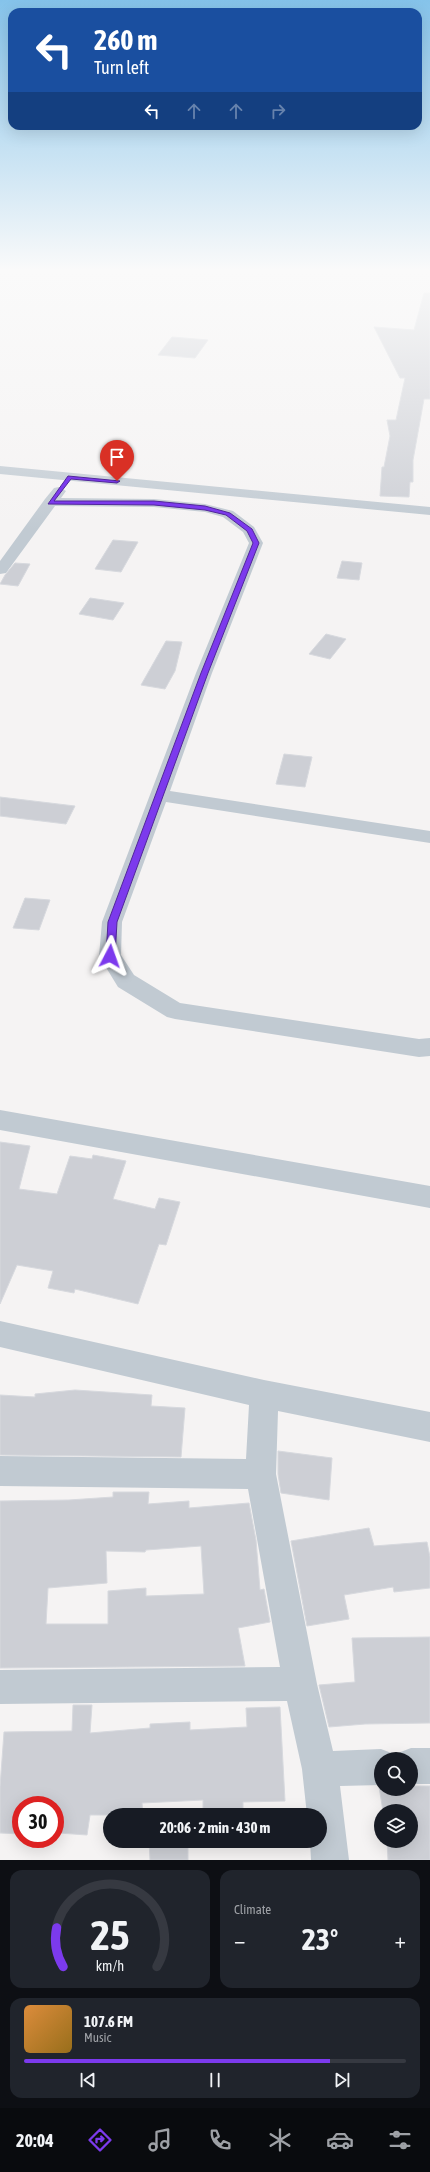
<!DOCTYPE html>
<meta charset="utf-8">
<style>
body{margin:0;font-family:"Asap Condensed",sans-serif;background:#20242c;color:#f1f3f6;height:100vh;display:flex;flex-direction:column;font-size:15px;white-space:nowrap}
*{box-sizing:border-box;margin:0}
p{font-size:13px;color:#9ea1a6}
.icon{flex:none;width:22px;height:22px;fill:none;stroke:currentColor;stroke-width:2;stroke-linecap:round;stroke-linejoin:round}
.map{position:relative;height:1860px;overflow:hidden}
.side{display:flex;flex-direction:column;gap:10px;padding:10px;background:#0d0f14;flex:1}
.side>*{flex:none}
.guide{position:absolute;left:8px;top:8px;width:414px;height:122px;border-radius:12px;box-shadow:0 4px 16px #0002;background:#1a4fa0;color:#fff;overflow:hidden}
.fabs{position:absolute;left:374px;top:1752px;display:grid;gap:8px}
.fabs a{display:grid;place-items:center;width:44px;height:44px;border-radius:50%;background:#171b24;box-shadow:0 4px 16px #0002;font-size:20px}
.speed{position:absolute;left:12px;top:1796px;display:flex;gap:8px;font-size:20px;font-weight:700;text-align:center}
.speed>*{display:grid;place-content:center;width:52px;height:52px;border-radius:50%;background:#171b24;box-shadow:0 4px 16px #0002;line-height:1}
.speed .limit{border:6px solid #d22;background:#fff;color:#111}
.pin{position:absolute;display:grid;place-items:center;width:34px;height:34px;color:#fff;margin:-41px -17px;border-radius:50% 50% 50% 0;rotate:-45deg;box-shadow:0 0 4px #0007}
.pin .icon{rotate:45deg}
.me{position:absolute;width:44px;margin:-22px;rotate:4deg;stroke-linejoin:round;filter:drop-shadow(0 0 3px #0008)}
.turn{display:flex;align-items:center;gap:14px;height:84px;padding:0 20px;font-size:18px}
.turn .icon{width:52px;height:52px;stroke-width:2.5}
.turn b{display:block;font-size:28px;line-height:34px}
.lanes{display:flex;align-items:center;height:38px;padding:0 20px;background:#0003;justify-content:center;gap:20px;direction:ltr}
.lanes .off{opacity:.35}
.big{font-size:30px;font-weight:700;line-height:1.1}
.side .widget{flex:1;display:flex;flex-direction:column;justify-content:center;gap:6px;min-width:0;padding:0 14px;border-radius:12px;background:#20242c}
.side .dial{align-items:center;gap:0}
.dial svg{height:104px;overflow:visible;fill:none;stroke:#363941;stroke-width:7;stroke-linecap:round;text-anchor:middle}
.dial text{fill:#f1f3f6;stroke:none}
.song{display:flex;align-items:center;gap:12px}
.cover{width:48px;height:48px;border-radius:6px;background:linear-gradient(135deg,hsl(30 70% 55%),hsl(40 70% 35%))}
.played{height:4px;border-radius:2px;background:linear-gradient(90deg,#7c3aed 80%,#363941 80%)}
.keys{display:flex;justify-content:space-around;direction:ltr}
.heat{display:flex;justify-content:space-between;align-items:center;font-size:22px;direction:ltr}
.side .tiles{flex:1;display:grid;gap:10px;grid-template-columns:1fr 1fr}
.widget:last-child{grid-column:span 2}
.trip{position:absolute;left:103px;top:1808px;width:224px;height:40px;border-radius:20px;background:#171b24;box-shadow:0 4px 16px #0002;font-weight:700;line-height:40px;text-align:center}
.menu{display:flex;height:64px;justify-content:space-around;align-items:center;background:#090b0e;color:#9ea1a6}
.menu .icon{width:28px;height:28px}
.menu .on{color:#7c3aed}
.menu b{font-size:18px;color:#f1f3f6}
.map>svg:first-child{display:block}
.building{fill:#cdcfd5;stroke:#d7d9de;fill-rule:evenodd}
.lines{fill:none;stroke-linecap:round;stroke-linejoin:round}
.minor{fill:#c1cad2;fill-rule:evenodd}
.route{fill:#7c3aed;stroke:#51269a}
</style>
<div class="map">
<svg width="430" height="1860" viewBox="0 0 430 1860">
<rect width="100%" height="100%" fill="#f5f3f3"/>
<path class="building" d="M424,293H430V399H424L413,460V482H410L409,497L380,496L382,467H384L390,436L387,420H396L405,378H400L374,327L414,330Z
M172,337L208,340L195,358L158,355Z
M113,540L138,542L121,572L95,569Z
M342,561L362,563L359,580L337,578Z
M15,563L30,564L18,586L0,584L5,575Z
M90,598L124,603L113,620L79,614Z
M326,634L346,639L330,659L309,654Z
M166,641L182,642L175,671L165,689L141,685Z
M284,754L312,757L305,787L276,784Z
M0,797L75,806L66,824L0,816Z
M25,898L50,900L39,930L13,928Z
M0,1142L30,1146L19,1189L57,1194L70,1156L92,1159L93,1155L126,1161L113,1199L155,1209L159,1198L180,1202L166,1245L159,1244L138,1304L75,1289L74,1293L48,1288L53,1271L17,1265L0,1304Z
M75,1390L152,1395L151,1406L185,1408L181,1457L0,1455V1395L35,1397V1394Z
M278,1451L332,1458L329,1500L281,1493L278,1474Z
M113,1492H149L148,1504L189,1501V1508L249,1503L256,1540L260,1590L264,1589L270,1622L238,1628L245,1666L0,1668V1501L69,1500L113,1497ZM201,1546L204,1594L146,1596V1588L108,1591V1624H46L48,1588L107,1583L106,1551L145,1552L146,1550Z
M369,1528L374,1546L427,1542L430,1557V1588L394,1592L393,1587L344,1595L349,1619L307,1626L291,1541Z
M430,1637V1723L365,1724L329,1727L319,1685L355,1682L352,1638Z
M73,1705H92L90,1733L150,1728V1724L190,1722V1730L247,1727L246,1708L280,1707L285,1801L243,1802V1815H203V1800L142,1803L143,1815H90L87,1835L59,1833L61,1816H55V1805H21V1834L0,1833V1787L4,1732L72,1731Z
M381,1786V1789H411V1786H430V1860H388L387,1841H411V1811H383L379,1787Z
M149,1841H188V1860H150Z"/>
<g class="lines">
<path class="minor" d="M0,466L430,507V515L0,474Z
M59,487L66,491L61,498L154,499L205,504L233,511L254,527L263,543L212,673L170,791L430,831V843L166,802L122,922L121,955L134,975L180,1003L419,1039L430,1038V1056L419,1057L175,1019L167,1017L118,987L99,956L102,922L196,673L249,543L243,532L223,517L205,512L154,507L55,506L6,573L0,574V561L45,499L54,488Z
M0,1110L430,1186V1208L0,1130Z
M0,1321L264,1380L430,1412V1442L278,1411L276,1474L317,1684L333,1751L381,1749L394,1754L395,1759H381V1785L340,1786L349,1860H311L310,1841H320V1815H307L302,1769L287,1701L0,1704V1670L280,1667L248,1489L0,1486V1456L246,1459L249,1405L0,1347Z
M411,1748H430V1784H411V1759H396L398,1753Z"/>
</g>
<linearGradient id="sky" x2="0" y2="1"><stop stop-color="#85c3ea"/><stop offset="0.51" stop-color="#fafafa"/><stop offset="1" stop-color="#fafafa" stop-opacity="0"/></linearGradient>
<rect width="430" height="530" fill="url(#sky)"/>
<path class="route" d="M68,476L120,481L117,483L71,479L54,501H154L205,506L230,513L252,529L259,543L208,673L117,922L115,956L110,960L106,956L108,922L201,673L253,543L247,531L226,515L205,510L154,505L48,504Z"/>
</svg>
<div class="fabs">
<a><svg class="icon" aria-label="search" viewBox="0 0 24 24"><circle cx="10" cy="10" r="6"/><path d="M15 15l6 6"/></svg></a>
<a><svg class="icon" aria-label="layers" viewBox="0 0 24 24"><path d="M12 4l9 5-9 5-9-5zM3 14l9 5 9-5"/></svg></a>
</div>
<div class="speed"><div class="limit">30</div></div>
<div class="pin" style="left:117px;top:481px;background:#d93025"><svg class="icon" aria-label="arrive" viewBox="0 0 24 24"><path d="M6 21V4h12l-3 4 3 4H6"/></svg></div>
<svg class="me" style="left:110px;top:956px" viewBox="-20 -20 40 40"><path d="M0-17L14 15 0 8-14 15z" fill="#7c3aed" stroke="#fff" stroke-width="4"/></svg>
<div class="trip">20:06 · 2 min · 430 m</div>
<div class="guide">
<div class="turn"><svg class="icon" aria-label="left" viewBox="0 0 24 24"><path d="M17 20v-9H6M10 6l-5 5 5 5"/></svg><div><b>260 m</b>Turn left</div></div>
<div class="lanes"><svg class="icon" aria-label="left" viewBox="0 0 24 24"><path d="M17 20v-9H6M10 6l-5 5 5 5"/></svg><svg class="icon off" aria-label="ahead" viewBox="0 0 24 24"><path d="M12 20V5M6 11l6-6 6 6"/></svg><svg class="icon off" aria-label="ahead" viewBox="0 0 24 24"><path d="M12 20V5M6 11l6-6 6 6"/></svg><svg class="icon off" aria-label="right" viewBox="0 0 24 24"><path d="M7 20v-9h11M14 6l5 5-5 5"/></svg></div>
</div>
</div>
<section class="side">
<div class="tiles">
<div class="widget dial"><svg viewBox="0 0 100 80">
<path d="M14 69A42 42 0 1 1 86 69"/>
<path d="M14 69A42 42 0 0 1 9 39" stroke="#7c3aed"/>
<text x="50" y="56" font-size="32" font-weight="700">25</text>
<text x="50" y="72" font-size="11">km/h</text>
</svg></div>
<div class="widget"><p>Climate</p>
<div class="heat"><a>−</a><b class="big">23°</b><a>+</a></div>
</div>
<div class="widget">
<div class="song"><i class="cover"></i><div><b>107.6 FM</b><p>Music</p></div></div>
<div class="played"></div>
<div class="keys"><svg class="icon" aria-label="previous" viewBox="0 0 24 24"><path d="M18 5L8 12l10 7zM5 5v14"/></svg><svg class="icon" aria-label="pause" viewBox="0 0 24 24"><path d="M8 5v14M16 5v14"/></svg><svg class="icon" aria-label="next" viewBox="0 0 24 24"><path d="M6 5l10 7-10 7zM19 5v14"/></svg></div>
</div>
</div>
</section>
<nav class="menu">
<b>20:04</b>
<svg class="icon on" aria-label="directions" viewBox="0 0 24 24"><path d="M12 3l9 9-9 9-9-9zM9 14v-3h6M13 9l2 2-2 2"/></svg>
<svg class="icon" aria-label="music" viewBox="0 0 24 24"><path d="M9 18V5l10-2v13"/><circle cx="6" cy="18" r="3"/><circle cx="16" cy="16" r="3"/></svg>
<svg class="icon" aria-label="phone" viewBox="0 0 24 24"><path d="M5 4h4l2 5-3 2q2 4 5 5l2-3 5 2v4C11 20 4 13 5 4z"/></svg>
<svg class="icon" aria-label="climate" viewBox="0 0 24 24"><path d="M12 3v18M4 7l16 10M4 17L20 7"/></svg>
<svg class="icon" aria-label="car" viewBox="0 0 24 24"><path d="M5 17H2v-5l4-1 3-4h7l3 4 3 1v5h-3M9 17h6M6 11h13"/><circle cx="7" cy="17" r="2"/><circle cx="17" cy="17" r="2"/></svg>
<svg class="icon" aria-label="filters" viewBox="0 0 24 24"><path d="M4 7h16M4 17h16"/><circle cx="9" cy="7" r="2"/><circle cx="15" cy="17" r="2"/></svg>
</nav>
